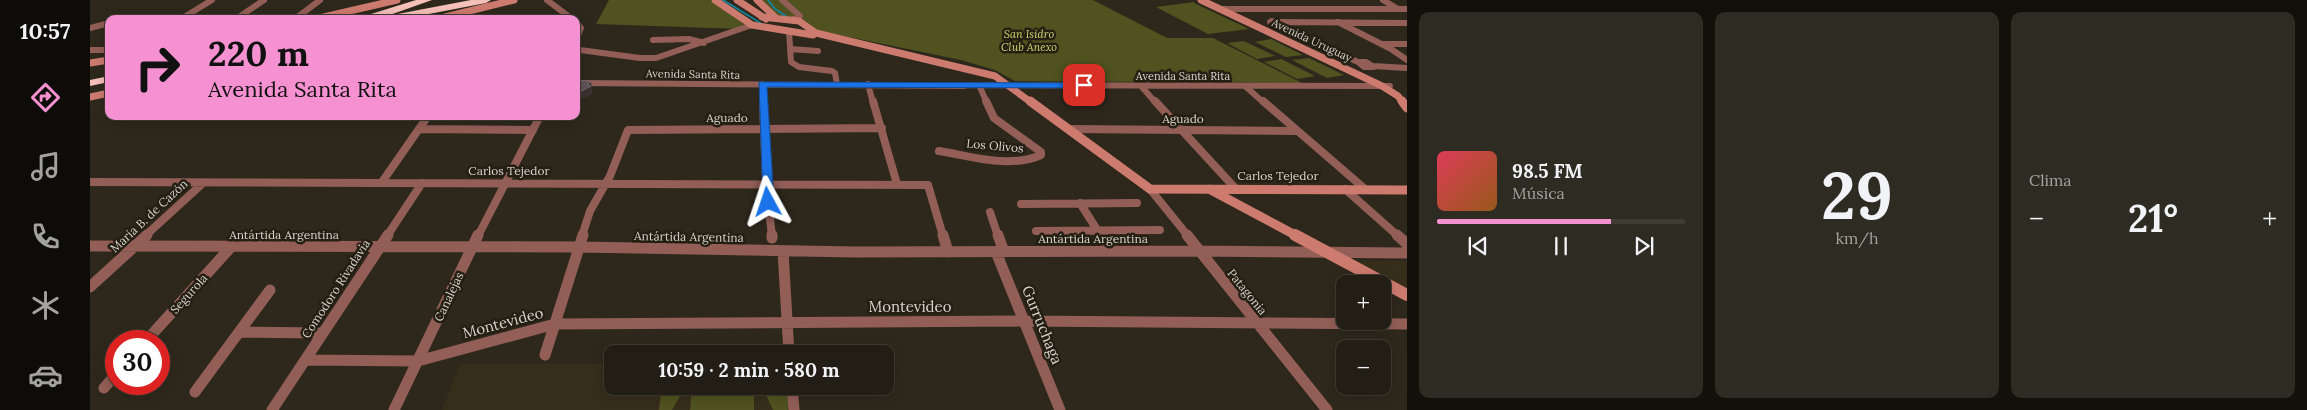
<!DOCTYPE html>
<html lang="es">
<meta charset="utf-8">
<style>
body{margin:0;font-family:Lora,serif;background:#2e2b22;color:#f1f3f6;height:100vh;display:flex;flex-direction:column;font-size:19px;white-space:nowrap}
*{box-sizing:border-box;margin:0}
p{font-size:16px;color:#a2a2a0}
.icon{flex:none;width:28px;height:28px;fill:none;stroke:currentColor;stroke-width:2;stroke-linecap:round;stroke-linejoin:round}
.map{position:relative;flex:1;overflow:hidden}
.sheet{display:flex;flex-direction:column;gap:12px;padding:12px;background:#13100c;width:900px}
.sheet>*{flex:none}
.banner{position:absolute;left:15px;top:15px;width:475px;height:105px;border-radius:10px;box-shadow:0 2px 12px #0003,0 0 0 1px #3f3c34;background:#f590d1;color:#111;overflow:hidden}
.buttons{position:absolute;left:1246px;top:275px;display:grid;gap:10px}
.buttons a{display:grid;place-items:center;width:55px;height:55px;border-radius:10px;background:#221e15;box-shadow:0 2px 12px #0003,0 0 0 1px #3f3c34;font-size:25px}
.speed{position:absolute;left:15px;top:330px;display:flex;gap:10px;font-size:25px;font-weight:700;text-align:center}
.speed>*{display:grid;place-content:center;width:65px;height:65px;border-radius:50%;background:#221e15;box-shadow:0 2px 12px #0003,0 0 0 1px #3f3c34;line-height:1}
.speed .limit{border:8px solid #d22;background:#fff;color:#111}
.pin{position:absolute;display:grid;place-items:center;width:42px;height:42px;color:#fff;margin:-21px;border-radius:10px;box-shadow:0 2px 8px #0006}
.me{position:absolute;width:55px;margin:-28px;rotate:355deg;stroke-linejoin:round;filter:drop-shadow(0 0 4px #0008)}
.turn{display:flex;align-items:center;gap:18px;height:105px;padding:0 20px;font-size:22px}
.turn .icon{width:65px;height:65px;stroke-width:2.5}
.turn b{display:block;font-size:35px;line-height:42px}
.big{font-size:38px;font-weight:700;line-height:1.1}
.sheet .widget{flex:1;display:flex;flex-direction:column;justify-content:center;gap:8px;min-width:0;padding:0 18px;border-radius:10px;background:#2e2b22}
.sheet .dial{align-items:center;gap:0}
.dial b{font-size:65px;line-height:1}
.song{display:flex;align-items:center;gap:15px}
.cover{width:60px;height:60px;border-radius:8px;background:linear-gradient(135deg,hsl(350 70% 55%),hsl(30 70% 35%))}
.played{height:5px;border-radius:2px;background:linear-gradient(90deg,#f590d1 70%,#3f3c34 70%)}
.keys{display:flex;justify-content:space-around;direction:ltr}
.heat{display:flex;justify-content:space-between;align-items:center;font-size:28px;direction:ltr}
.sheet .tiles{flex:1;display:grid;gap:12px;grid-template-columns:repeat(3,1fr)}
.trip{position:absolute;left:514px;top:345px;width:290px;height:50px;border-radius:10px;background:#221e15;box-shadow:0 2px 12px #0003,0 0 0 1px #3f3c34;font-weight:700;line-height:50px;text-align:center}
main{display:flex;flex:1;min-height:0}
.dock{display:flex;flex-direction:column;width:90px;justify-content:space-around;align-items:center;background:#0e0c08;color:#a2a2a0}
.dock .icon{width:35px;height:35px}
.dock .on{color:#f590d1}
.dock b{font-size:22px;color:#f1f3f6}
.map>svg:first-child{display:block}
.built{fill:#362e1b}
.green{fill:#50531f}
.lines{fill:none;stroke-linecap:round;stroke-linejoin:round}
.stream{stroke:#148297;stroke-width:2}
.street-far2{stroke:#925e56;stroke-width:6}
.street-far1{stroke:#925e56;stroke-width:8}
.street{stroke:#925e56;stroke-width:11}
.secondary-far2{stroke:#ce7b6f;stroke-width:7}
.secondary-far1{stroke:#ce7b6f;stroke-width:9}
.secondary{stroke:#ce7b6f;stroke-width:12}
.highway{fill:#f5c0b8;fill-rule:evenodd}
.wall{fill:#4f4247}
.shaded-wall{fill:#3c3130}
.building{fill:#5e5255;stroke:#716668}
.route{fill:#1a73e8;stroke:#114b97}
.labels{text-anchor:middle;stroke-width:5;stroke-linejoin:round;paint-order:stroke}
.far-park-label{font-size:11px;font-style:italic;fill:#cfd571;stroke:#241f12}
.far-street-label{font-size:11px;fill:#d7d3cb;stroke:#241f12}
.street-label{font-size:12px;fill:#d7d3cb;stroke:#241f12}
.near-street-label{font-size:15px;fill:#d7d3cb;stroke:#241f12}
</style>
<main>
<nav class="dock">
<b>10:57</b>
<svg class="icon on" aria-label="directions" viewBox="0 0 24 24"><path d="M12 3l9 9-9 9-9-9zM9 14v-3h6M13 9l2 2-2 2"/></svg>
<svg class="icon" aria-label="music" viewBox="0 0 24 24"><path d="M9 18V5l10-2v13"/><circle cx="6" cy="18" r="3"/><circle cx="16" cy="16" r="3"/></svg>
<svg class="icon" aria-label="phone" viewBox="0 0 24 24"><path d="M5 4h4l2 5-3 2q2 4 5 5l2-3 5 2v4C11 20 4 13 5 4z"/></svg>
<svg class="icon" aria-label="climate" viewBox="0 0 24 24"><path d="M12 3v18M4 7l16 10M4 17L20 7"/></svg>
<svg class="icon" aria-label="car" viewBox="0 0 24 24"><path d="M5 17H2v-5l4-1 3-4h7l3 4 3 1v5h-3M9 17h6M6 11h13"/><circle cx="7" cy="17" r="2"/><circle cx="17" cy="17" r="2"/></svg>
</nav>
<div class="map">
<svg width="1317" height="410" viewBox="0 0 1317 410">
<rect width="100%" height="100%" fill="#2e281c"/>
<path class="built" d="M1272,261H1317V289L1272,266Z
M370,364H522V386H697L698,410H352Z"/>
<path class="green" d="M519,0H620L655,25L651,29L506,24Z
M669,0H689L707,15C692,23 680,9 669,0Z
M694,0H1003L1077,38H1123L1212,83L925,81L905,70L871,60L725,30L718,26L716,22L709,19L714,16Z
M1104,2V3L1159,29L1118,34L1066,7Z
M1181,39L1213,55L1196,57L1165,42Z
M1154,41L1185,56L1167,59L1137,43Z
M1219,58L1254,75L1237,78L1202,60Z
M1191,59L1225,76L1207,79L1174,62Z
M587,386H601L590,396L582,410H569L571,393H581Z
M602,386H664V410H600Z
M666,386H697L698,410H683L677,397Z"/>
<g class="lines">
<path class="stream" d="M633,0L672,24
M678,0L685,9L697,17"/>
<path class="street-far2" d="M457,0L482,19
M692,0L710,16L701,20
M1293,0L1308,9
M1129,9H1317
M91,19L122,0
M146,19L174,0
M205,19L230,0
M1182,21L1191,24L1180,22Z
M486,22L491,28L486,40
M1189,22L1317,23
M1248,22L1301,49L1317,60
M1187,25L1268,62
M0,28L19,23
M699,31L701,62L709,67L742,71L745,73L747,84
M563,40L599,39L614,43
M1294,44H1317
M700,49L728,51
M0,50H19
M490,50L550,58H566L662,25
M1268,62H1276L1284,67H1274Z
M1283,66L1317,68
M486,83L874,86
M672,84L673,103
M778,84L783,103
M869,85L1300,86
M889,85L897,103
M1051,86L1066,103
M1155,86L1174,103"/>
<path class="street-far1" d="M673,101L676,185L682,236
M783,101L807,184
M1065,101L1145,188
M1173,101L1275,189
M329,129L443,130
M980,129L1205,131
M849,151C881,156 920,169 951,155V152L904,118L896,101
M0,182L838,185L853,236
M292,182L338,116
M1060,189L1098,236
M1255,189L1308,236
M990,203L1011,236
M931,204L1047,203
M900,212L908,236
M946,231L1070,230
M55,236L113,183
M297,236L332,183
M388,236L450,116
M492,236L500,211L520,176L538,130L792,128"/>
<path class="street" d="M682,235V238
M853,235L858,252
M908,235L914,252
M1010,235L1020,251
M1097,235L1237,410
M1307,235L1317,244
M0,246L490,247L764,252L1108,251L1317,253
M693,251L699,354
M906,252L970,410
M0,287L57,235
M149,332L232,333
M56,341L141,247
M455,355L493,235
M215,360L328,361L465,324L934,321L1317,324
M702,386L704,410
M14,388L26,374
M105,392L180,290
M182,410L298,235
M304,410L388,235"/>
<path class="secondary-far2" d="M625,0L662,25L723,35
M647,0L676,19
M667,0L686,18
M1111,0L1292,86L1308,96L1313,103
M672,17L709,21L726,33L905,76L942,103
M225,19L307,0
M347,19L424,0
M0,63L19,60
M0,97L19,93"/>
<path class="secondary-far1" d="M940,101L1060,189L1317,190
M1312,101L1317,108
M1119,189L1207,236"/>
<path class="secondary" d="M1205,235L1317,295"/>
<path class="highway" d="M326,0H342L297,16L381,0H401L396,3L313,19H291L294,17L265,19Z
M19,76V82L0,86V80Z"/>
</g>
<path class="wall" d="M486,81L501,82L502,94L491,99L486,98Z"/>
<path class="shaded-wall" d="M501,82L502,94L491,99L490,92L497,84Z"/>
<path class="building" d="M486,81H498L501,82L497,84L501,86L490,92L486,90Z"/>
<path class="route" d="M669,82L994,83L999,85L994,88L677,87L684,202L678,206L673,202Z"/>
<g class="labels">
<g class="far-park-label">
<text x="939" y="38">San Isidro<tspan x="939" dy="13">Club Anexo</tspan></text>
</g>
<g class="far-street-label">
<text transform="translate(1222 40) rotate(25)" y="4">Avenida Uruguay</text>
<text transform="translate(603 74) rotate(1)" y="4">Avenida Santa Rita</text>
<text x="1093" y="80">Avenida Santa Rita</text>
</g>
<g class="street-label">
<text x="637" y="122">Aguado</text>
<text x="1093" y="123">Aguado</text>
<text transform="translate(905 146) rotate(5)" y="4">Los Olivos</text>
<text x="419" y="175">Carlos Tejedor</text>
<text x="1188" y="180">Carlos Tejedor</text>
<text transform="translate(59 216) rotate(-43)" y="4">María B. de Cazón</text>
<text x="194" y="239">Antártida Argentina</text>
<text transform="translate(599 237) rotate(1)" y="4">Antártida Argentina</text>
<text x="1003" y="243">Antártida Argentina</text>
<text transform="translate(246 289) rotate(-57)" y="4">Comodoro Rivadavia</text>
<text transform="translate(1157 292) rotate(51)" y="4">Patagonia</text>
<text transform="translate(99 294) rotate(-48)" y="4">Segurola</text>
<text transform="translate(359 297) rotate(-65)" y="4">Canalejas</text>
</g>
<g class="near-street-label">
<text x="820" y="312">Montevideo</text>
<text transform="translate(413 323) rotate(-15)" y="5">Montevideo</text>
<text transform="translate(952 325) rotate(68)" y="5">Gurruchaga</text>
</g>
</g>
</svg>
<div class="buttons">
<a>+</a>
<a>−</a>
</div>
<div class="speed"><div class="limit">30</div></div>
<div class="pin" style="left:994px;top:85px;background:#d93025"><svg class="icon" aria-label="arrive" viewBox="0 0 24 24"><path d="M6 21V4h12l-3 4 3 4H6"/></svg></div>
<svg class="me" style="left:678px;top:202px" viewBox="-20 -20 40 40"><path d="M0-17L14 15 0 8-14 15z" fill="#1a73e8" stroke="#fff" stroke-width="4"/></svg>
<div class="trip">10:59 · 2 min · 580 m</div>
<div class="banner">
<div class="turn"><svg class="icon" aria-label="right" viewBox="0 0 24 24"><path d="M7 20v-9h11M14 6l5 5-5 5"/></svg><div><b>220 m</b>Avenida Santa Rita</div></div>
</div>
</div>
<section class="sheet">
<div class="tiles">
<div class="widget">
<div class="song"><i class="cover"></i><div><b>98.5 FM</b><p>Música</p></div></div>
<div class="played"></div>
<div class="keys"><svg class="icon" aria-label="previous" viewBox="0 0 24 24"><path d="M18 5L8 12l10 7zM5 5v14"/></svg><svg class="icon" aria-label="pause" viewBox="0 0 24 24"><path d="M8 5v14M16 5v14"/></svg><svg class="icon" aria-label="next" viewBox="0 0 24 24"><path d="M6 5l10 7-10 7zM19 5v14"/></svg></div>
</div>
<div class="widget dial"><b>29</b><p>km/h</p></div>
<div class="widget"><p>Clima</p>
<div class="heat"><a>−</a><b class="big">21°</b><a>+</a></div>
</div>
</div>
</section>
</main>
